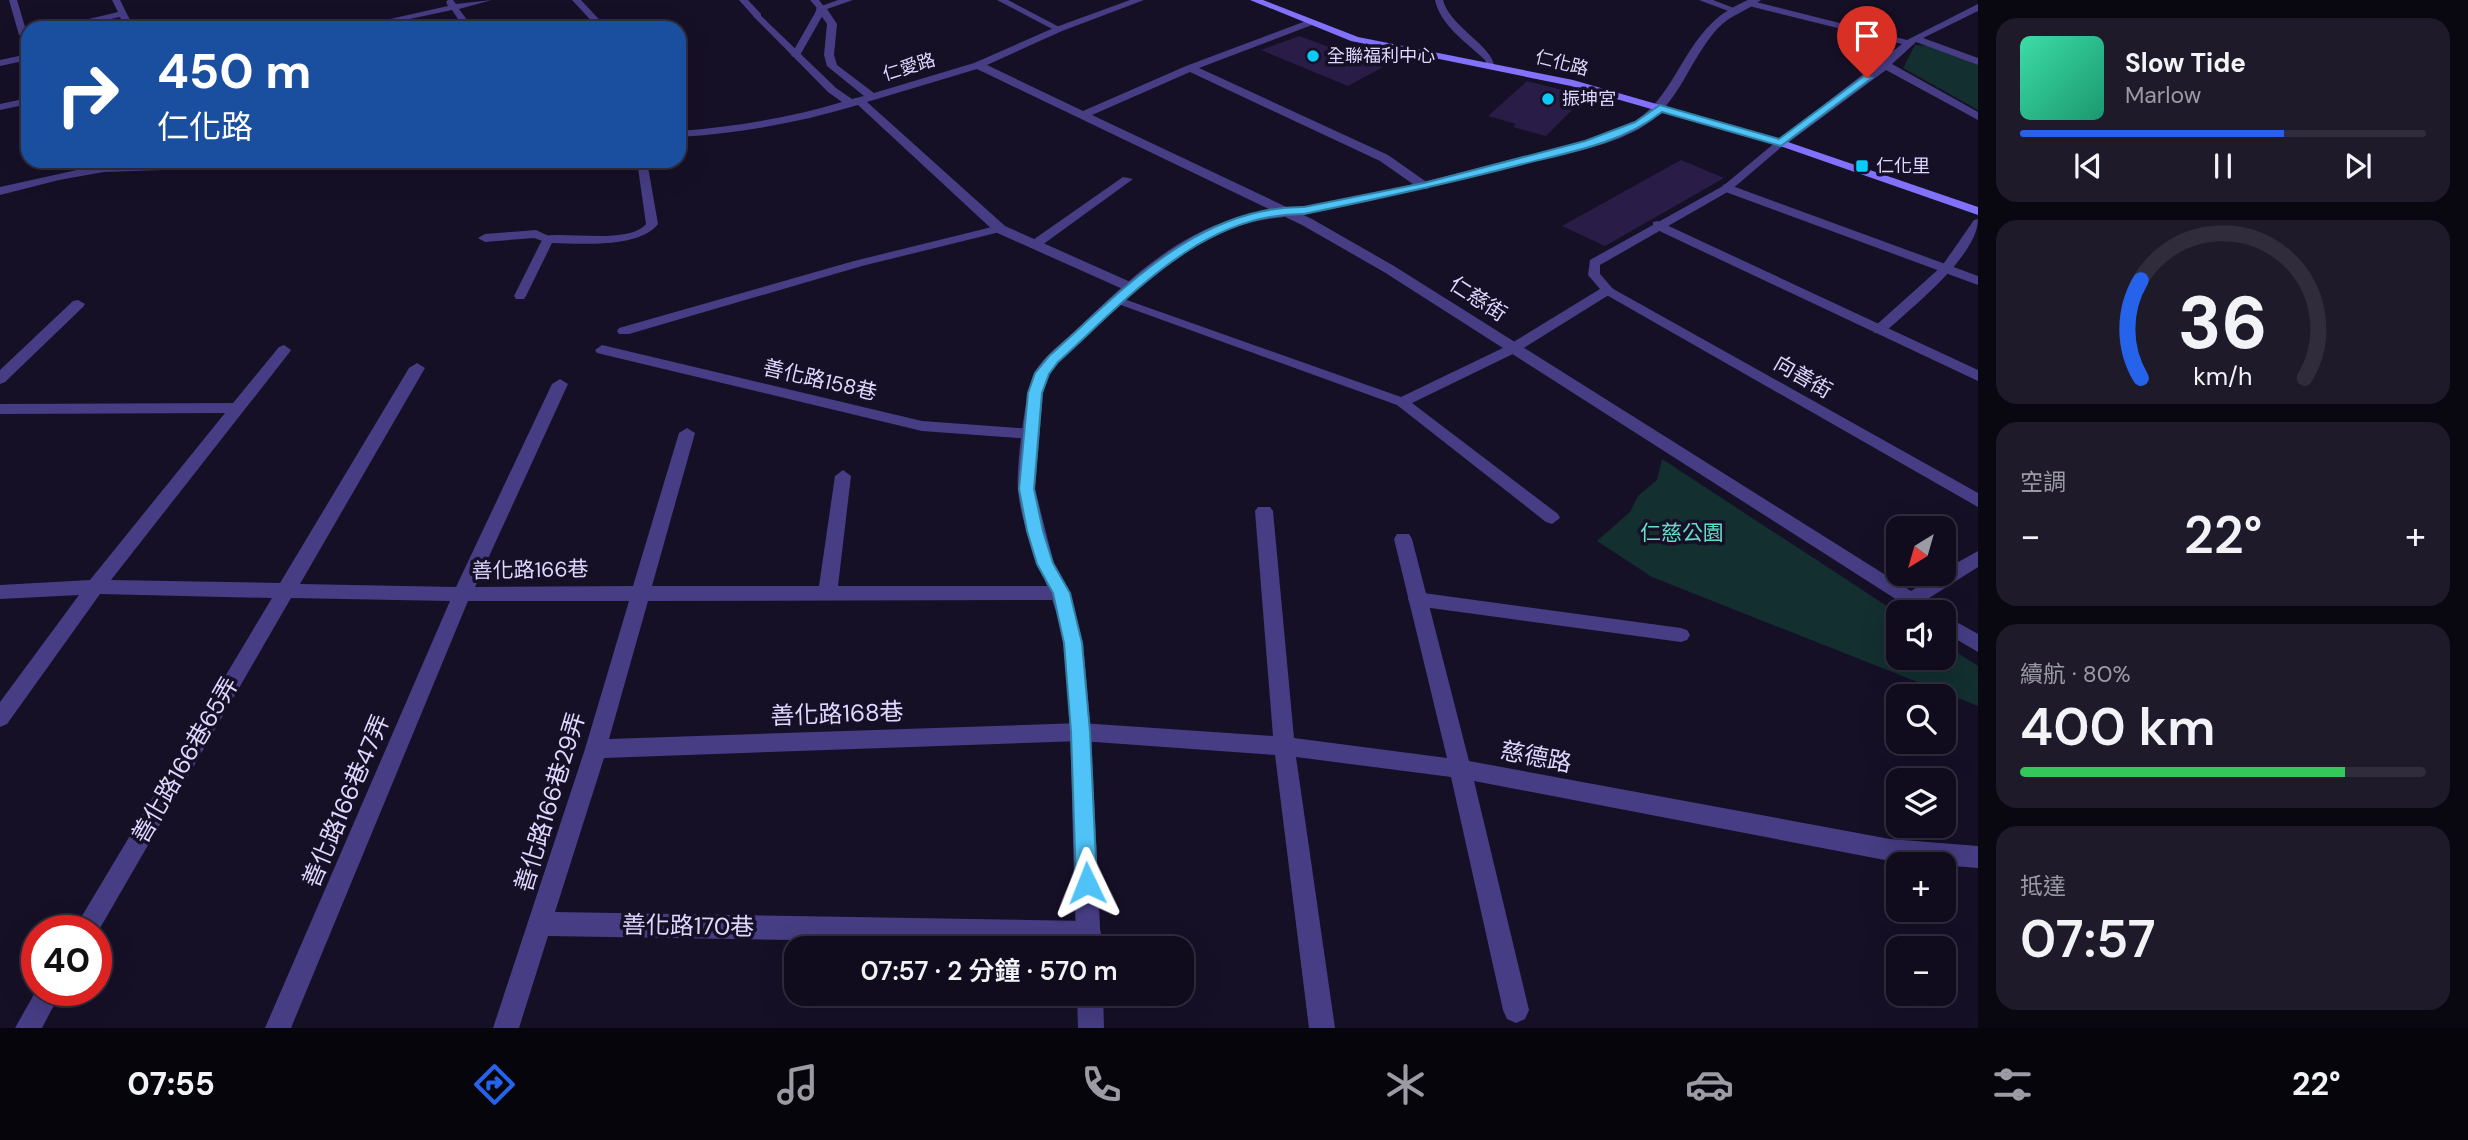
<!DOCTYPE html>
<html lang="zh-TW">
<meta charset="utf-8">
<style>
body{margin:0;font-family:"DM Sans","Noto Sans TC",sans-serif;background:#1e1a2a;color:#f1f3f6;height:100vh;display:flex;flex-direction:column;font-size:26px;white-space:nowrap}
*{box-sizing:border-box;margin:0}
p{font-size:23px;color:#9c9ba4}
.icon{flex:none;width:38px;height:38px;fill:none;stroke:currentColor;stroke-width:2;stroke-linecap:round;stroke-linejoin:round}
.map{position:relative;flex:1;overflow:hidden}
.panel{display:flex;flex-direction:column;gap:18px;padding:18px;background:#090710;width:490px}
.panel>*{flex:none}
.banner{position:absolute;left:21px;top:21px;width:665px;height:147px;border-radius:21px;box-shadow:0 7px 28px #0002,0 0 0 2px #302c3b;background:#1a4fa0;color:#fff;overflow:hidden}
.needle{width:46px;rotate:217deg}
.tools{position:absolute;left:1886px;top:516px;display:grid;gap:14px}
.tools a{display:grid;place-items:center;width:70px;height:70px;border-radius:14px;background:#100c1d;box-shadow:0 7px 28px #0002,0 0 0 2px #302c3b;font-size:35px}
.speed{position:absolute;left:21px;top:915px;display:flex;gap:14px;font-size:35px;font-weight:700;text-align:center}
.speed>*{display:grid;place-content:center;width:91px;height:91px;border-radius:50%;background:#100c1d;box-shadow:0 7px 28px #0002,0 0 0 2px #302c3b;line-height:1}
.speed .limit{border:10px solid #d22;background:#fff;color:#111}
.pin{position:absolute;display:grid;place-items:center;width:60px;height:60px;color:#fff;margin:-72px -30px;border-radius:50% 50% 50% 0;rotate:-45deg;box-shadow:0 0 7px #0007}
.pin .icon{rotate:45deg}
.me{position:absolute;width:77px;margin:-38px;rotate:358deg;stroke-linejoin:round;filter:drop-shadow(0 0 5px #0008)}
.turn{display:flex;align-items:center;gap:24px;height:147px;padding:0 21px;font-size:32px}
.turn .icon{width:91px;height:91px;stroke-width:2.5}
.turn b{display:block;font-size:49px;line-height:60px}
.big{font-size:52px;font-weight:600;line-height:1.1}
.panel .tile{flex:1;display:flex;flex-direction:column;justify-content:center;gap:10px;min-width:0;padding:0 24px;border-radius:21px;background:#1e1a2a}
.panel .dial{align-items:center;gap:0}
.dial svg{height:182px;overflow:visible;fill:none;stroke:#302c3b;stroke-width:7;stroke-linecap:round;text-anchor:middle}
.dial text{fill:#f1f3f6;stroke:none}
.song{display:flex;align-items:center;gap:21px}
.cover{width:84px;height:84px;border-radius:10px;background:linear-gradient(135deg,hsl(160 70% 55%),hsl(160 70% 35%))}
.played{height:7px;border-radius:4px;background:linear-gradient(90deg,#2563eb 65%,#302c3b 65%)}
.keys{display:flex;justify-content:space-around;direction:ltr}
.heat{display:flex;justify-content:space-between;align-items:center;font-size:38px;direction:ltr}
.charge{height:10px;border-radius:5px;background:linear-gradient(90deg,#34c759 80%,#302c3b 0)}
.trip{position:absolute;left:784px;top:936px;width:410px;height:70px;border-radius:21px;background:#100c1d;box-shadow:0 7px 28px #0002,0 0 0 2px #302c3b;font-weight:600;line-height:70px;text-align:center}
.menu{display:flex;height:112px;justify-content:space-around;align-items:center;background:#06050c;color:#9c9ba4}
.menu .icon{width:49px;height:49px}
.menu .on{color:#2563eb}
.menu b{font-size:32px;color:#f1f3f6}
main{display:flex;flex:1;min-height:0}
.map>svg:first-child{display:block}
.green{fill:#132f30}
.building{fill:#291d47}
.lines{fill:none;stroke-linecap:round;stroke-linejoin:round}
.service{fill:#463d84;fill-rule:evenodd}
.minor{fill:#463d84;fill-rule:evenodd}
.tertiary{fill:#463d84;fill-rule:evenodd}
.secondary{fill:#8171fb;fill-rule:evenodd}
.route{fill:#4fc3f7;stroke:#337fa1;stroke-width:2}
.poi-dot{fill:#09cbf8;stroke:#161027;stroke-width:2.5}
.labels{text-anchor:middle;stroke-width:7;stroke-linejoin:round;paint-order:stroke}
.far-poi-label{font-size:18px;fill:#dfd7fe;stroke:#161027;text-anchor:start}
.far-street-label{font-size:18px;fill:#dfd7fe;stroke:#161027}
.street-label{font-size:21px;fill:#dfd7fe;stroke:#161027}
.park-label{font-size:21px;fill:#64ddc9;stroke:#161027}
.near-street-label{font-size:24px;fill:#dfd7fe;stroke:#161027}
</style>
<main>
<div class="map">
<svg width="1978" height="1028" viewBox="0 0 1978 1028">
<rect width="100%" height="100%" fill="#161027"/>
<path class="green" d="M1915,45L1928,46L1978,65V110L1903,68Z
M1662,459L1899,614V658H1944V644L1978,666V706L1652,577L1597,541L1630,512L1638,496L1657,480Z"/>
<path class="building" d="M1299,36L1383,67L1348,86L1261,50Z
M1527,81L1586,96L1546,136L1513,127L1516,124L1488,116Z
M1681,160L1724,178L1605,246L1562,226Z"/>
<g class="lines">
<path class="service" d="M9,0H17L28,37L19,35Z
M112,0H120L134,28H126L120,17L68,28H51L118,12Z
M448,0H453L456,4L492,0L459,9L473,28H464L452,10L367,28H350L448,6L446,2Z
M572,0H581L607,28H598Z
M739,0H748L761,14V18H755Z
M810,0H819L825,8L824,13L799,57H793L791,55L815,13L817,8Z
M997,0H1008L1063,29L1056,31Z
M1435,0H1443C1449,26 1495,48 1494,67H1488L1485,60C1467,43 1440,25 1435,0Z
M28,54V60L0,66V60Z
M28,98V104L0,110V104Z
M1777,141L1786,143L1731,190L1600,265V274L1614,290L1612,293L1517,352L1412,403L1558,514L1560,518L1552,524L1546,522L1397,405L1110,301L1111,298H1121L1401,397L1507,346L1600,289L1588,275L1590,260L1723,186Z
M637,161H647L658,224C640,248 581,244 552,243L526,296L524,299H516L514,296L544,236C568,232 630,244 646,224Z
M1123,177L1133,179L1038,248H1030V242Z
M1978,219C1978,256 1911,308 1884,333H1874V327L1942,266L1974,220Z
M1000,225L1006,229L1004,231L862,266L629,334H619L617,331L619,328L854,261Z
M1416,592L1681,628L1687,630L1690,635L1687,640L1681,642L1416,606L1410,604L1408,599L1410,594Z"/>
<path class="minor" d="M838,0H853L827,9L837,24L834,55L837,65L874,93L974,63L1056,27L1130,0H1144L1062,31L987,65L1083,111L1186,66L1306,21H1312V25L1199,68L1388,155L1428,183V189H1420L1380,161L1190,72L1092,115L1312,219L1394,266L1911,591L1938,574H1944V570L1978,551V567L1926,600L1937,607L1939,612H1916L1384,272L1302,225L977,69L867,102L1005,226L1135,284V290H1125L995,232L858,105C798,123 741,133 679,137V131C735,127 788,118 842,102L828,92L755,18L753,16L758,13L836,88L852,99L864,96L827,66L824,55L827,24L816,8Z
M1699,0H1713L1739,10L1731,12Z
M1748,0L1907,40L1978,4V11L1923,38L1978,58V65L1916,42L1892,64L1978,112V120L1886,70L1785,145H1777V141L1902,44L1745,5L1743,3Z
M204,161H316L310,165L104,172L59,180L0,195V187L104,164Z
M1727,184L1978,276V285L1723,191V185Z
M1658,221L1978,370V381L1653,228V222Z
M536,230L555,239L548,243L534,238L485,242L478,238L485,234Z
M1608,286L1978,493V507L1603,293L1601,290Z
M78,300L85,304L83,307L5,382L0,384V370L73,301Z
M284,345L291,350L289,353L111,580L280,583L409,368L417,363L425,368L300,584L456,587L552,384L560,379L568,384L475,587L633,586L679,433L687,428L695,433L652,586H819L835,476L843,470L851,476L838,586H1061L1068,588L1070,593L1068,598L1061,600L648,601L609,739L1081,723L1273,736L1255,511L1258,507H1270L1273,511L1294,738L1447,758L1394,539L1397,534H1409L1412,539L1469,761L1890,839L1978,846V868L1890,861L1474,781L1529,1010L1525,1019L1516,1023L1507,1019L1503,1010L1451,777L1296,757L1335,1028H1309L1275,755L1081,741L604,758L555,912L1089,921L1098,925L1101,933L1098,941L1089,945L548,936L519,1028H493L585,749L629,601H468L291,1028H265L450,601L291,598L96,935V931H73L272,598L100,594L7,724L0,727V702L79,595L0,599V585L90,580L225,413L0,414V404L233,403L279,347Z
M602,345L922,421L1032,429L1040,434L1032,439L922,431L597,353L595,350Z
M1944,615L1978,634V652L1944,632Z
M37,989L62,990L42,1028H15Z"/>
<path class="tertiary" d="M1748,0H1761C1747,11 1730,15 1717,29C1686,64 1677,113 1631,133C1601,148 1567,153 1534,161C1462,179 1390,197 1318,212C1290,218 1262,217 1235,227C1169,252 1094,321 1049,374L1043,393L1035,489L1054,564L1070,593L1083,643L1091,732L1101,948H1077C1071,848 1074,748 1064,648C1058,593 1024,549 1018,491C1016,470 1025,390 1035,372C1044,356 1062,343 1075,331C1120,288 1170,238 1231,220C1258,212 1282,211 1309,206C1381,193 1453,175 1525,156C1557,148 1590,143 1621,129C1669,108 1677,57 1712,23C1723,12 1735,6 1748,0Z
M1077,994H1103L1104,1028H1078Z"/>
<path class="secondary" d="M1250,0H1263L1358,37L1573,80L1785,141L1978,207V215L1777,145L1571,86L1351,41Z"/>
</g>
<path class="route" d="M1864,76L1872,78L1781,146L1662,112C1622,143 1571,152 1523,164C1450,183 1377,199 1304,214C1201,213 1128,299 1058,362L1049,374L1042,393L1034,489L1043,531L1053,563L1070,593L1082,643L1090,732L1097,883L1094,890L1087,893L1079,890L1076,883L1071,732L1064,643L1053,593L1037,564L1027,531L1019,489L1028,393L1035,373L1049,356C1122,291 1197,206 1304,207L1424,183L1585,141L1635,122L1660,105L1779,139Z"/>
<g class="poi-dot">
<circle cx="1313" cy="56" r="7"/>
<circle cx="1548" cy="99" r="7"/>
<rect x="1855" y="159" width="14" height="14" rx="3.5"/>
</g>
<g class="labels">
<g class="far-poi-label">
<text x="1327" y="62">全聯福利中心</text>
<text x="1562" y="105">振坤宮</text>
<text x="1876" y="172">仁化里</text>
</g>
<g class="far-street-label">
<text transform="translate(1562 63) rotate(14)" y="6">仁化路</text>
<text transform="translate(909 67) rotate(-17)" y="6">仁愛路</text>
</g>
<g class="street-label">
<text transform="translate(1478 299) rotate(33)" y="7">仁慈街</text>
<text transform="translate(1803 377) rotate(30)" y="7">向善街</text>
<text transform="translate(820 380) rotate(13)" y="7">善化路158巷</text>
<text transform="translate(530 570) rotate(-1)" y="7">善化路166巷</text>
</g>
<g class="park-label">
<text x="1682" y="540">仁慈公園</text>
</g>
<g class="near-street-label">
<text transform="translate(837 714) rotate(-2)" y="8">善化路168巷</text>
<text transform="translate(1536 757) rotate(11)" y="8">慈德路</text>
<text transform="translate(185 760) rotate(-60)" y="8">善化路166巷65弄</text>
<text transform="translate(346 801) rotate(-67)" y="8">善化路166巷47弄</text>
<text transform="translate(550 802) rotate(-73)" y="8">善化路166巷29弄</text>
<text transform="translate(688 926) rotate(1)" y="8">善化路170巷</text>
</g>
</g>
</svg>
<div class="tools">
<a><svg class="needle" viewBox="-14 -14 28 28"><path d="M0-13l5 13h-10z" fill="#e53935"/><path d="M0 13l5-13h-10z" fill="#9c9ba4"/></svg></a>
<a><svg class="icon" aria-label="sound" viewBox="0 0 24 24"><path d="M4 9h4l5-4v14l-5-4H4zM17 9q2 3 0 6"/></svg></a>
<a><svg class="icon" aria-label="search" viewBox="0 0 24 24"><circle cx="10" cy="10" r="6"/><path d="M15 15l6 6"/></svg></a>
<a><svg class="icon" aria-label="layers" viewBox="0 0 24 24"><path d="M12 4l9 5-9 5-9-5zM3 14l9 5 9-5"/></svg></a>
<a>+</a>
<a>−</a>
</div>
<div class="speed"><div class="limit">40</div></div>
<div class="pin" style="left:1867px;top:78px;background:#d93025"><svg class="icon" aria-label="arrive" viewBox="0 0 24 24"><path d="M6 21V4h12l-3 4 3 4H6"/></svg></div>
<svg class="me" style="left:1087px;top:883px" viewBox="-20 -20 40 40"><path d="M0-17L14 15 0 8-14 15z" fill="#4fc3f7" stroke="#fff" stroke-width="4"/></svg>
<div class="trip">07:57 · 2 分鐘 · 570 m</div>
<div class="banner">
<div class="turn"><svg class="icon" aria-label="right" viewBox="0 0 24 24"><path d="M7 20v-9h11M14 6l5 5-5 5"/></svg><div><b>450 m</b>仁化路</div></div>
</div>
</div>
<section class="panel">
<div class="tile">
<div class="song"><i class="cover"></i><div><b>Slow Tide</b><p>Marlow</p></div></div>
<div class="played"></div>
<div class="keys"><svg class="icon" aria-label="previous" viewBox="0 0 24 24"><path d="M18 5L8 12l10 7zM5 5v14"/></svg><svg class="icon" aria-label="pause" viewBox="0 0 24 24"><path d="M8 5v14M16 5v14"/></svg><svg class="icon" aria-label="next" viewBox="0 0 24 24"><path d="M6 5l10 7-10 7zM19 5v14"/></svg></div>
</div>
<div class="tile dial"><svg viewBox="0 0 100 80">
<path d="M14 69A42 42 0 1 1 86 69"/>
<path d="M14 69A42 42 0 0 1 14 26" stroke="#2563eb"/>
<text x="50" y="56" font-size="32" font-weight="700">36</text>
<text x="50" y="72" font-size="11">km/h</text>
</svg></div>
<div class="tile"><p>空調</p>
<div class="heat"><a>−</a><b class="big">22°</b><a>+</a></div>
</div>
<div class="tile"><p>續航 · 80%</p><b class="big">400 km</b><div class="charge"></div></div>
<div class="tile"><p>抵達</p><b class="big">07:57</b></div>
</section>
</main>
<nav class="menu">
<b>07:55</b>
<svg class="icon on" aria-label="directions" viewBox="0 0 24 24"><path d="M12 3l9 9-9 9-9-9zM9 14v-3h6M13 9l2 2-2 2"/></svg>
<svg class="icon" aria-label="music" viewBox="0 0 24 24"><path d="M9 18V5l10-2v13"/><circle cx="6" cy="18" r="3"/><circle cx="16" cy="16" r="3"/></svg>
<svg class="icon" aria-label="phone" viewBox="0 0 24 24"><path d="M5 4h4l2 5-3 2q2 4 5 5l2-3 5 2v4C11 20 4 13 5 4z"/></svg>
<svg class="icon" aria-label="climate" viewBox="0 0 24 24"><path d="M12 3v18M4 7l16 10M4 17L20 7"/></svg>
<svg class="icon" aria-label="car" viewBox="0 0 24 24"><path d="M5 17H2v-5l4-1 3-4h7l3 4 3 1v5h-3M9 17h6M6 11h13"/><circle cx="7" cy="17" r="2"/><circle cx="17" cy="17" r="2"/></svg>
<svg class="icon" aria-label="filters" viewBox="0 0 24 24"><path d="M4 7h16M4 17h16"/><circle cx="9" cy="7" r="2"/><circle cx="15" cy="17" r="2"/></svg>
<b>22°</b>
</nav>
